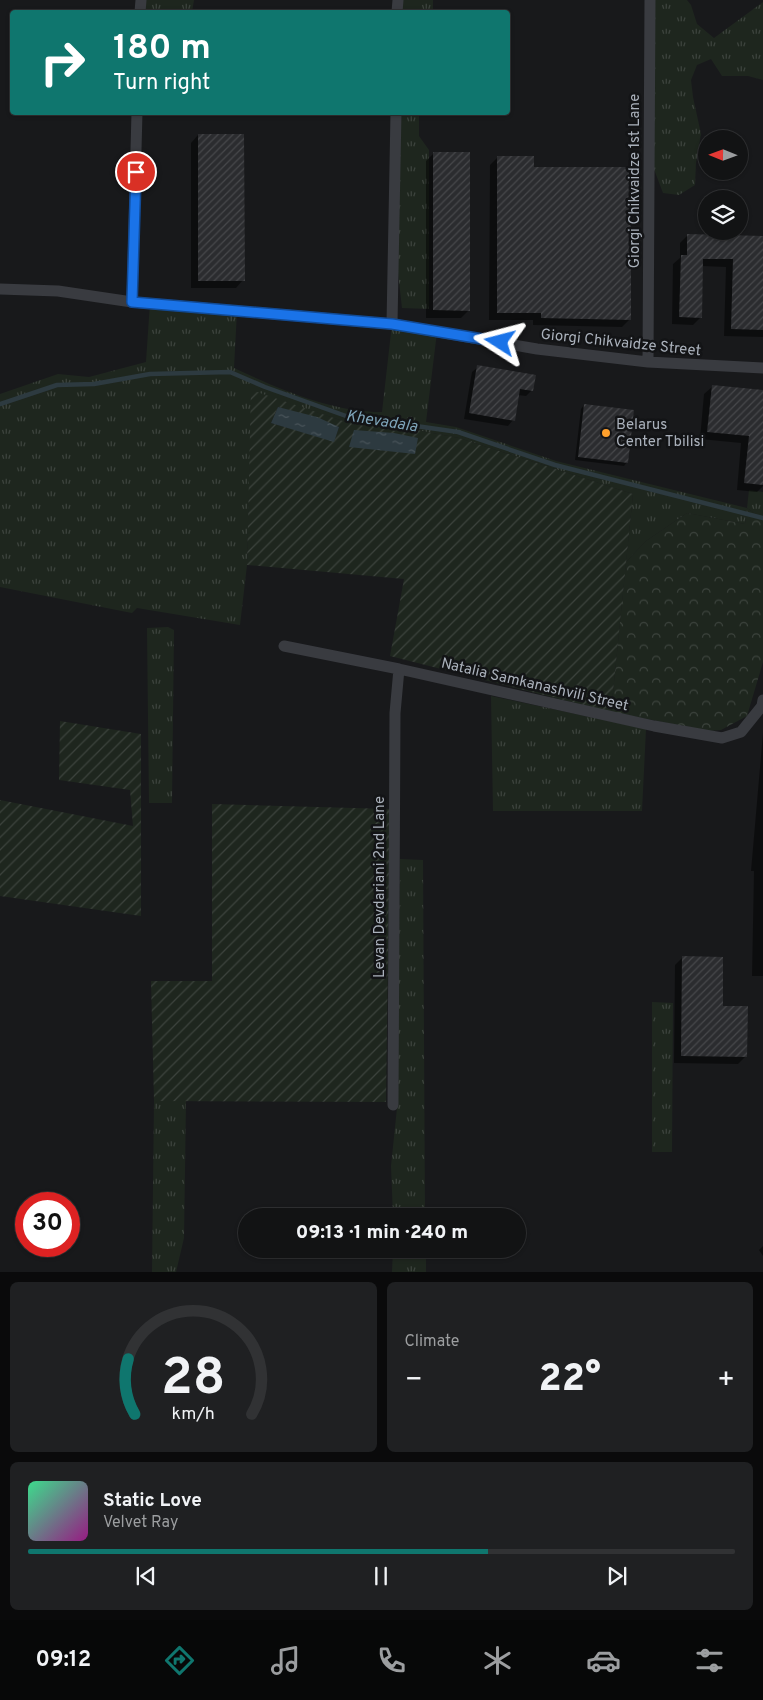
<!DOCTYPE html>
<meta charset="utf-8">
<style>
body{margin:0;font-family:Overpass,sans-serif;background:#1f2022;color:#f1f3f6;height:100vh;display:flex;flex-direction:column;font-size:19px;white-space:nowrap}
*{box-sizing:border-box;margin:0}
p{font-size:16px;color:#9c9ea0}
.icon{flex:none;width:28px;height:28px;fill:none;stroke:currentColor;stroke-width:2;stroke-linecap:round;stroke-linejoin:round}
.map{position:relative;height:1272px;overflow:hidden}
.sheet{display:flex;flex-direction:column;gap:10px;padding:10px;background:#0a0a0b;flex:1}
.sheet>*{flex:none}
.top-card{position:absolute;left:10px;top:10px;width:500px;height:105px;border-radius:5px;box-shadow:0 1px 4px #0004,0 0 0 1px #313234;background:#0f766e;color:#fff;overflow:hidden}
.needle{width:32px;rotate:271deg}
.controls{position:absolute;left:698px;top:130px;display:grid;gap:10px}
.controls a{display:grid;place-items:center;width:50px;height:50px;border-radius:50%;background:#121314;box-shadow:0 1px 4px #0004,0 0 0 1px #313234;font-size:25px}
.speed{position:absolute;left:15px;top:1192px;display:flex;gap:10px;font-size:25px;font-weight:700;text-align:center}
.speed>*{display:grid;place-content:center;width:65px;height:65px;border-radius:50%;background:#121314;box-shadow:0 1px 4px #0004,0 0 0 1px #313234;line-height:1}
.speed .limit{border:8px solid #d22;background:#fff;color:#111}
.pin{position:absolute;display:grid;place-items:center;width:42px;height:42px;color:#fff;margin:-21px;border:2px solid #fff;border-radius:50%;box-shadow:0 1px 5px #0007}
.me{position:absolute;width:55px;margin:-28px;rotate:279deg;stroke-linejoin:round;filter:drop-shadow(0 0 4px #0008)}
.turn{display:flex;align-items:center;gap:18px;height:105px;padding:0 20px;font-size:22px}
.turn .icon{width:65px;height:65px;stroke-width:2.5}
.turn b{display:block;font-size:35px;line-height:42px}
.big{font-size:38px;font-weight:800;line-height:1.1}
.sheet .tile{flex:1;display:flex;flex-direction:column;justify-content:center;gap:8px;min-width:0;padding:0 18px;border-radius:8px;background:#1f2022}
.sheet .dial{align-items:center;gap:0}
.dial svg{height:130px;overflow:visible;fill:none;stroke:#313234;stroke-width:7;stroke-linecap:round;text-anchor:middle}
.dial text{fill:#f1f3f6;stroke:none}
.song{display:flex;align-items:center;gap:15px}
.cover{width:60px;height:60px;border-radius:8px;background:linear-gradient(135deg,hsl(150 70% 55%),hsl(310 70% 35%))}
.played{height:5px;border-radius:2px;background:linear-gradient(90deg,#0f766e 65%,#313234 65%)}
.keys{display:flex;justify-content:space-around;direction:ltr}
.heat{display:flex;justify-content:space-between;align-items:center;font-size:28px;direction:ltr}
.sheet .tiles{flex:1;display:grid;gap:10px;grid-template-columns:1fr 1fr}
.tile:last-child{grid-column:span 2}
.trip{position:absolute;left:238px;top:1208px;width:288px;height:50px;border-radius:25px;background:#121314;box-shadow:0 1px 4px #0004,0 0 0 1px #313234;font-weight:800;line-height:50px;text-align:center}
.tabs{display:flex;height:80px;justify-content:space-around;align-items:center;background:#070808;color:#9c9ea0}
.tabs .icon{width:35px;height:35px}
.tabs .active{color:#0f766e}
.tabs b{font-size:22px;color:#f1f3f6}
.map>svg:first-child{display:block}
.grass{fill:url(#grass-tufts)}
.forest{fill:url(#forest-crowns)}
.garden{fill:url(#garden-furrows);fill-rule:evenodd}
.water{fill:url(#water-ripples)}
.shadow{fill:#0007}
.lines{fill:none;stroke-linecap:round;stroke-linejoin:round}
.stream{stroke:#2d3a40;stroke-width:4.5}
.building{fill:url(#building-hatch)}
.street{stroke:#393b40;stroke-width:11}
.route-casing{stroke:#114b97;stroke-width:12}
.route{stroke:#1a73e8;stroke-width:9}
.poi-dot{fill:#ffa02c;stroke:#131416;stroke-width:2}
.labels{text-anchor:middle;stroke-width:5;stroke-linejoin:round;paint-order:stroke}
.street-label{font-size:15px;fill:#aab1bb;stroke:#131416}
.poi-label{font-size:15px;fill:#aab1bb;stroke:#131416;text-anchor:start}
.water-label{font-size:16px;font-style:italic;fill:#7ea4b9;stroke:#131416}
</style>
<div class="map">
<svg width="763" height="1273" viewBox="0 0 763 1273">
<defs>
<pattern id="grass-tufts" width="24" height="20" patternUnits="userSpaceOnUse" patternTransform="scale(1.25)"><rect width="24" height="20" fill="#1e261e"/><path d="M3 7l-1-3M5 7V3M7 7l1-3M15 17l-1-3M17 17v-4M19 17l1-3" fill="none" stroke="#3c433d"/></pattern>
<pattern id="forest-crowns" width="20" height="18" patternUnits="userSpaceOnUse" patternTransform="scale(1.25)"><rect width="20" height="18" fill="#1e261e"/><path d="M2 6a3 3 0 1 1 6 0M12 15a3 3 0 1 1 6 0" fill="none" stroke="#3c433d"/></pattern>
<pattern id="garden-furrows" width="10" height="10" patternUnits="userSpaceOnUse" patternTransform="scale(1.25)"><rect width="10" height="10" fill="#1e261e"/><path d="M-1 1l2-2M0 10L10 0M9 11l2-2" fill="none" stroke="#3c433d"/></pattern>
<pattern id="water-ripples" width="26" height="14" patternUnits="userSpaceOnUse" patternTransform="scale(1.25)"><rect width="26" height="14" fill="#2d3a40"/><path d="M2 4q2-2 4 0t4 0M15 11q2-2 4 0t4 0" fill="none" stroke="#49545a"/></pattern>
<pattern id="building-hatch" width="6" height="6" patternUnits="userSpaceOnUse" patternTransform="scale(1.25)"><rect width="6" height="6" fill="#2b2c2f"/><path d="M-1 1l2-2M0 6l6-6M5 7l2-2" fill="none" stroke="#47484b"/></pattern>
</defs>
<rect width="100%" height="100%" fill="#18191b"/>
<path class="grass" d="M141,0H194L192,12H140Z
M398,0H433V12H397Z
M650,0H687L691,5L697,24L714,38L763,2V80L748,76H722L711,59L697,65L691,80L693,97L701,134L696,163L695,185L679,195L663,193L649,156Z
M396,113H419V136L429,150V309L402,308L394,237Z
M150,303L237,311L234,368C279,389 332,412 382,412L392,324L437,332L426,422L456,427L556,461L747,508L749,490L763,492V519L747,508L745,524L687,513L646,541L626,562L633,494L459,438L401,427L346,422L252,391L247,565L240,625L137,608L132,613L0,587V394L58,374L89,377L146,362Z
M168,627L174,630L172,803H149L147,628Z
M491,696L646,729L642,811H493Z
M400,859L423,860L425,1216H393L391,1166L397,1108Z
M652,1002L673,1003L672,1152H652Z
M154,1101H186L184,1238L176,1272L152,1273Z
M393,1249H426V1272H392Z"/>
<path class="forest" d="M747,508L763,519V662L747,716L721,730L709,731L611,712L626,562L646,541L687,513L745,524Z"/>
<path class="garden" d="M251,390L346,422L401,427L459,438L633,494L611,712L390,656L404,579L247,565ZM278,407L339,427L334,441L271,423Z
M60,721L141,734V916L0,896V800L133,826L130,790L59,780Z
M212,804L390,809L386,1102L154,1101L151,981H212Z"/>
<path class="water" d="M278,407L317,417L339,427L334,442L271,423Z
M354,430L394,433L418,438L415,454L349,447Z"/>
<path class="shadow" d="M198,135L243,280L236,288H191V143Z
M434,153L469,310L461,318H426V161Z
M498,157L532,168L630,319L622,327L533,325V320H489L490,165Z
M688,235L763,237V337L724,336L726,267L702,266L701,317L693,325L672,324L673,264L680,258V243Z
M478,367L532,390L526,396L518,395L513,420L508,426L464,419L472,372Z
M712,387L763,392V486L757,492L737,490L741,443L700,439L704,394Z
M584,405L627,462L624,466L575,460L581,409Z
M763,733V976H752L754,871H751Z
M683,957L722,1007L746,1056L738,1064L674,1063L675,965Z
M763,1246V1256L759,1250Z"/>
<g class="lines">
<path class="stream" d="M0,404L57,385L94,384L150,374L230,372L265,387L346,416L458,432L555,465L763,518"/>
</g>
<path class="building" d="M198,134H244L245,281H198Z
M433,152H470V311L433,310Z
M497,156H534V167H631V320L541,318V313H497Z
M687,234L763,236V330L731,329L733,259H703L702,318L679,317L681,255H687Z
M477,365L536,375L533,391L520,389L515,421L469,413Z
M712,385L763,390V485L744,483L749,436L707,432Z
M584,404L634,410L628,463L578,457Z
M682,956L723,957V1006H748L747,1057L681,1056Z"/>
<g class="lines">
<path class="street" d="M140,12L141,0
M397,12L398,0
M0,289L58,291L132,302L392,324L537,349L648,362L763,368
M132,302L137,112
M392,324L396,112
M648,362L650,0
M284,646L399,669L654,726L722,738L741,732L762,706L763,700
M393,1105L395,713L399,669"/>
</g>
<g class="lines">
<defs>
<path id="route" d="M136,172L132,302L392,324L500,342"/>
</defs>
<use href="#route" class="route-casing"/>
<use href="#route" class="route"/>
</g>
<circle class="poi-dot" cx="606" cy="433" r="5"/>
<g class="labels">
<g class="street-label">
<text transform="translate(634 181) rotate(-90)" y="5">Giorgi Chikvaidze 1st Lane</text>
<text transform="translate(621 342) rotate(6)" y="5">Giorgi Chikvaidze Street</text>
<text transform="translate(535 684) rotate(13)" y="5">Natalia Samkanashvili Street</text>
<text transform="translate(379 887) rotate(-90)" y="5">Levan Devdariani 2nd Lane</text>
</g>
<g class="poi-label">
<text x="616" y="429">Belarus<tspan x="616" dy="17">Center Tbilisi</tspan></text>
</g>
<g class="water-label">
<text transform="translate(382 420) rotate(9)" y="6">Khevadala</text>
</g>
</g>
</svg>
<div class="controls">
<a><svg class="needle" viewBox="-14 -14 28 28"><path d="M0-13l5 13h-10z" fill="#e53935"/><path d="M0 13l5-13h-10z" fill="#9c9ea0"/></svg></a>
<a><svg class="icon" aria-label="layers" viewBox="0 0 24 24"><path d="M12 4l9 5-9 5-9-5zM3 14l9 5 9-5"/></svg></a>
</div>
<div class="speed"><div class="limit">30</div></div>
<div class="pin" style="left:136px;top:172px;background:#d93025"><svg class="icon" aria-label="arrive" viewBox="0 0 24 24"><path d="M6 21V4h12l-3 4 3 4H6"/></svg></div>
<svg class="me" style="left:500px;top:342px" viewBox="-20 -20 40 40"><path d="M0-17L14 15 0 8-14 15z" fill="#1a73e8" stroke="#fff" stroke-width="4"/></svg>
<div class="trip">09:13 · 1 min · 240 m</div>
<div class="top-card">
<div class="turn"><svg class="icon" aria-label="right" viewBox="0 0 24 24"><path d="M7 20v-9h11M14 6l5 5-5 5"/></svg><div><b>180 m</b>Turn right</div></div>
</div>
</div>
<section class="sheet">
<div class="tiles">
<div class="tile dial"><svg viewBox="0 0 100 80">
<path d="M14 69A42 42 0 1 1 86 69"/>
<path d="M14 69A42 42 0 0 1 10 35" stroke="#0f766e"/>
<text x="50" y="56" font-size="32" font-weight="700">28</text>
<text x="50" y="72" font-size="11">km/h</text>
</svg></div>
<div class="tile"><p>Climate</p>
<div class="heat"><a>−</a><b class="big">22°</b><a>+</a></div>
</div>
<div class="tile">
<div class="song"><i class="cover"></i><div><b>Static Love</b><p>Velvet Ray</p></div></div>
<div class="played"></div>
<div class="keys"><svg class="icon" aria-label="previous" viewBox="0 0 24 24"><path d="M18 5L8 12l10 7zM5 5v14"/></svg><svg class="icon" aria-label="pause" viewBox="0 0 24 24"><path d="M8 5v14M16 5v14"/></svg><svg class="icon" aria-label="next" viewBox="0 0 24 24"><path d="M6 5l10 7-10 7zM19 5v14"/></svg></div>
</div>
</div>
</section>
<nav class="tabs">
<b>09:12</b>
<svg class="icon active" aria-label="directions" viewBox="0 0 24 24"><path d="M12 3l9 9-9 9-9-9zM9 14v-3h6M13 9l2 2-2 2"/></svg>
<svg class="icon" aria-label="music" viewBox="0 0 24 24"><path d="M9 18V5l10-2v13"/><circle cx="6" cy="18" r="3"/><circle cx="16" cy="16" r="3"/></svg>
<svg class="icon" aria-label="phone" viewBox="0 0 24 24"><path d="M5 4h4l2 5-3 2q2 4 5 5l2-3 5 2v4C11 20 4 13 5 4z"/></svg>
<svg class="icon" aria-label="climate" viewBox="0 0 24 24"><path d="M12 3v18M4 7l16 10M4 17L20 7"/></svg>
<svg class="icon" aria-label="car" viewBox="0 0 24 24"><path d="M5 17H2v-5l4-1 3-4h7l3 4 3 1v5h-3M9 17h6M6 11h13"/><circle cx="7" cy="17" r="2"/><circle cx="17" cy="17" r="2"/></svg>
<svg class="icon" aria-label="filters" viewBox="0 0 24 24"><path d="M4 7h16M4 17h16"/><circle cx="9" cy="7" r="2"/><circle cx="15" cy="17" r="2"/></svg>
</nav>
